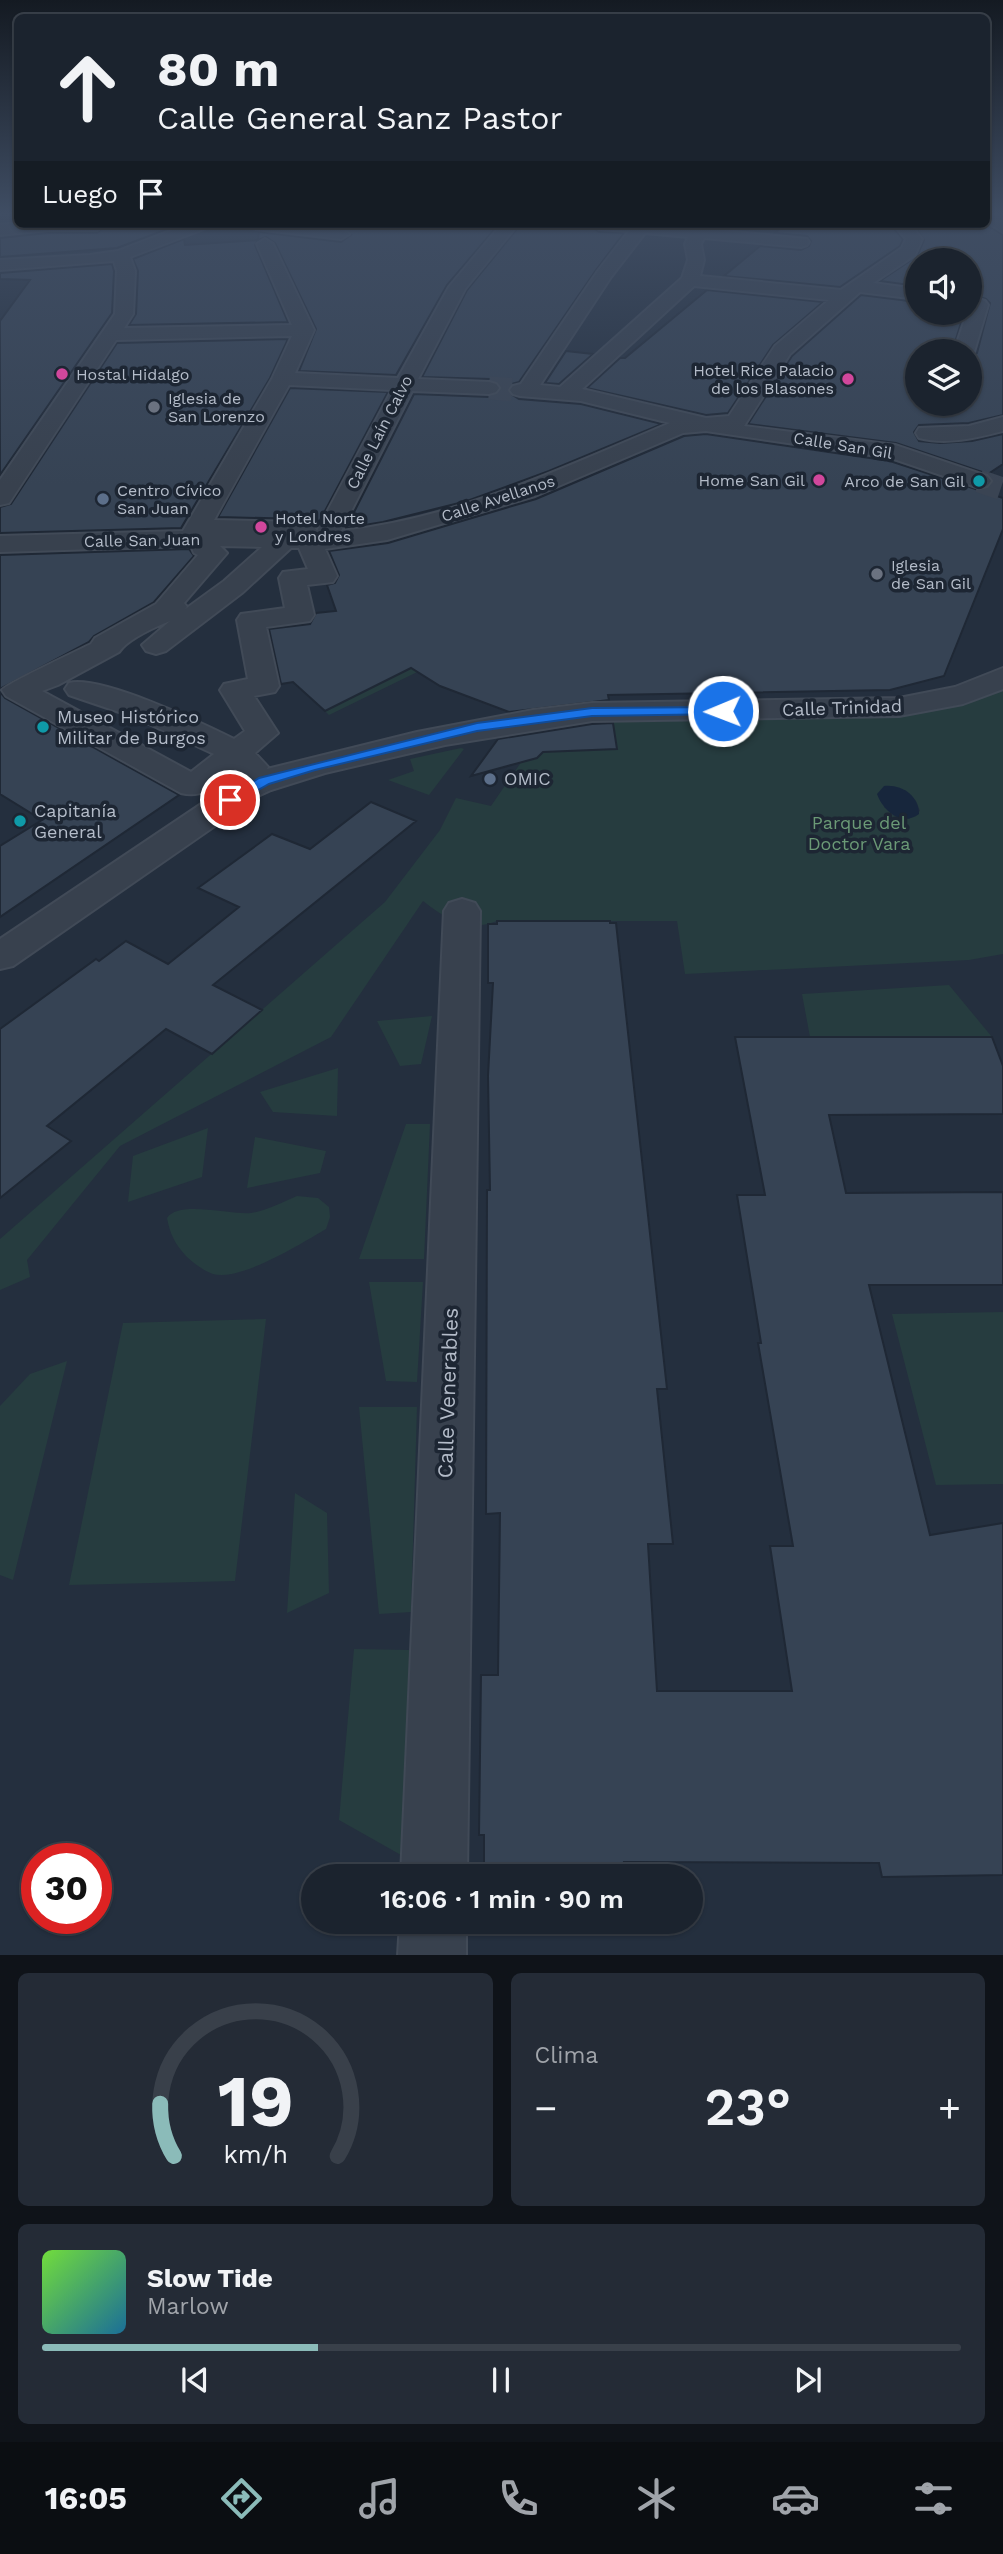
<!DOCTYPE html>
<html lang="es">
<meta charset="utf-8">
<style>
body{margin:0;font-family:"Work Sans",sans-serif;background:#242b36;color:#f1f3f6;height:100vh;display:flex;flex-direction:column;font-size:26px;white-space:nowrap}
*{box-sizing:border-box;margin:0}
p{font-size:23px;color:#a0a4aa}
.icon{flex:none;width:38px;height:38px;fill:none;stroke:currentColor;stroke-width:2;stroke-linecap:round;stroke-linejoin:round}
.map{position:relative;height:1955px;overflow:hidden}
.details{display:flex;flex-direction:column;gap:18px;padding:18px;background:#0f1319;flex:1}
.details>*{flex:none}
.hud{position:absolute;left:14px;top:14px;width:976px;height:214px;border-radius:10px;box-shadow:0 2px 5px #0004,0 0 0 2px #39404a;background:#1b232e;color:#f1f3f6;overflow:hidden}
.controls{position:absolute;left:905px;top:248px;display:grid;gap:14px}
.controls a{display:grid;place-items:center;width:77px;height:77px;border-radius:50%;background:#1b232e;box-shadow:0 2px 5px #0004,0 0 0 2px #39404a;font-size:35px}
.speed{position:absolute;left:21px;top:1843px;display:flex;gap:14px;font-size:35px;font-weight:700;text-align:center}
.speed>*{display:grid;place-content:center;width:91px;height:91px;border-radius:50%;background:#1b232e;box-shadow:0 2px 5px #0004,0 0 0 2px #39404a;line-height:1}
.speed .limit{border:10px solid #d22;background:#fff;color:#111}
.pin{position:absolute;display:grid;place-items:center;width:60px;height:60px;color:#fff;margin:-30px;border:4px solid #fff;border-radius:50%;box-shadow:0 2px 7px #0007}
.me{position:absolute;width:77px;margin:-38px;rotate:269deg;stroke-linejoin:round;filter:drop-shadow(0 0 5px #0008)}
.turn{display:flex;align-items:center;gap:24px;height:147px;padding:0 28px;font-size:32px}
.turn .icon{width:91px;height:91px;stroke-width:2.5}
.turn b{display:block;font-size:49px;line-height:60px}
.then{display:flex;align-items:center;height:66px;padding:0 28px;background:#0003;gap:14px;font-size:26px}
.big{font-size:52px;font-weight:600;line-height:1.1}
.details .widget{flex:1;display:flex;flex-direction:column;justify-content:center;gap:10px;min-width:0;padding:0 24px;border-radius:10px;background:#242b36}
.details .dial{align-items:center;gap:0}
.dial svg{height:182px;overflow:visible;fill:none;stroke:#39404a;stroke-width:7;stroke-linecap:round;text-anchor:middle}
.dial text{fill:#f1f3f6;stroke:none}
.song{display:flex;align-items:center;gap:21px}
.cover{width:84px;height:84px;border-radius:10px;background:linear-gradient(135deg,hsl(100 70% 55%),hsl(200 70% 35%))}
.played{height:7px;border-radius:4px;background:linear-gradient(90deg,#8bbbb9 30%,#39404a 30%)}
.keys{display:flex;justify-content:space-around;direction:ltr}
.heat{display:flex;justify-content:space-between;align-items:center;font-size:38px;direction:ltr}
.details .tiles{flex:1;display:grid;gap:18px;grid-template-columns:1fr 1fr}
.widget:last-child{grid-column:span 2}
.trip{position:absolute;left:301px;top:1864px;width:402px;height:70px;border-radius:35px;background:#1b232e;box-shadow:0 2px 5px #0004,0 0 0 2px #39404a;font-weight:600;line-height:70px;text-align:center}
.tab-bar{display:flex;height:112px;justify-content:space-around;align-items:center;background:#0b0e12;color:#a0a4aa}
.tab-bar .icon{width:49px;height:49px}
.tab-bar .on{color:#8bbbb9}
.tab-bar b{font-size:32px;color:#f1f3f6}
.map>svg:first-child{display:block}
.green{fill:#263c3f;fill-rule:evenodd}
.water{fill:#17263c}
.building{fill:#364354;stroke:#1f2835;stroke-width:2}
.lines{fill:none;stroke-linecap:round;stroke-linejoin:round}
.minor-tunnel{stroke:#3a4453;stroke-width:23;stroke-dasharray:23 11;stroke-linecap:butt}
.minor-casing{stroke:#414a57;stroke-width:4}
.minor{fill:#38414e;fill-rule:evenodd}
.route{fill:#1a73e8;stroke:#114b97;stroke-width:2}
.hotel-dot{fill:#d1479c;stroke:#1d2633;stroke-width:2.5}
.worship-dot{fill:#6b7280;stroke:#1d2633;stroke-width:2.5}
.culture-dot{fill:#0f9aa8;stroke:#1d2633;stroke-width:2.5}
.service-dot{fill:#5c6f8a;stroke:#1d2633;stroke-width:2.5}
.labels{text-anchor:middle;stroke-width:7;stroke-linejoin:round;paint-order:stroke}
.far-poi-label{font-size:16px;fill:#b4bcc9;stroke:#1d2633;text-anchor:start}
.far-street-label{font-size:16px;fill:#b4bcc9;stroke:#1d2633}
.street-label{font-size:18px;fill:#b4bcc9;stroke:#1d2633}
.poi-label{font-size:18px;fill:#b4bcc9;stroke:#1d2633;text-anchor:start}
.park-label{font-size:18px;fill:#6b9a76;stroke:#1d2633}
.near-street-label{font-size:21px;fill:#b4bcc9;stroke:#1d2633}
</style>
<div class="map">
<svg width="1003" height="1956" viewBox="0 0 1003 1956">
<rect width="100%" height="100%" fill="#242f3e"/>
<path class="green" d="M435,656L446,658L329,715L325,711Z
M1003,686V954L969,960L685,974L677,921H497C465,933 447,919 423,901L331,1037L120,1146L27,1260L30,1277L0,1290V1239L385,902L440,830L456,798L491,806L524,758H537L539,754L537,752L617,749L614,729L609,722C664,721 719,720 774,719C844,718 941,722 1003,686ZM905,790L916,801L920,811L909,819L894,816L884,807Z
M461,748L464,749L429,795L388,780L414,771L410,759Z
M949,985L992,1037H810L802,994Z
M432,1016L421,1064L400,1066L377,1021Z
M338,1068L337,1116L273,1112L260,1092Z
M406,1124H430L424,1259H359Z
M208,1128L202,1177L128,1202L133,1156Z
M255,1137L326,1151L320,1173L247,1188Z
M297,1196L318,1198L329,1207L330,1217L326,1229C302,1243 240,1282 213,1274C204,1271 192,1262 186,1256C175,1244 170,1234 167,1218C179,1200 228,1215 251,1213C266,1211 283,1202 297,1196Z
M369,1282H423L417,1382L386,1381Z
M1003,1312V1484L936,1485L892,1314Z
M266,1319L235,1581L69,1585L123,1323Z
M67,1361L13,1580L0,1575V1406L30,1374Z
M359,1407H417L411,1612L379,1614Z
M295,1493L327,1513L329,1593L287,1613Z
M354,1649L410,1650L401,1855L339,1820Z"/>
<path class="water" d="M884,786C902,784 919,796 919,814C902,827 883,811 877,794Z"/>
<path class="building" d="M107,224H181L117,248L0,257V238L48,233H97Z
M325,224H499L447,285L396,375L299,371L316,329L275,243L266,237L258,240L259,232L341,242L351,235L343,228Z
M521,224H589L599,232L624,233L596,270L519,382L511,384L508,392L519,399L581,404L662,424L549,471L467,501L383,522L346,528L414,394L489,397L501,390L498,382L490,379L422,377L467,290Z
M786,224H890L903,239L900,246L840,287L724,276L760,246L801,250L809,246L811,241L807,236L775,233Z
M913,224H985L1003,235V415L969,423L919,425L914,432L919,441L940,443L972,441L1003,434V464L988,474L896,443L748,424L792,356L861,295L917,302V313H964L952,352H917V404H970V359L977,353L990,303L986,299L970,294V261H917V286L880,281L917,256L924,240Z
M184,239L185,245L258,240L255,245L288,322L129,325L136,314L138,271L133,259Z
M112,264L114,271L112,313L0,475V321L30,280L0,279V273Z
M707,290L823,302L773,345L728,413L706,415L587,388L620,358H625Z
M288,339L270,378L181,528L0,533V507L11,504L117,343Z
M566,351L593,354L559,384L545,383Z
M290,388L388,392L317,526L304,519L218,517Z
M706,434L890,461L1003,498V529L944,676L890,690L608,695L609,700L509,712L440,686L411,668L325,711L293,682L281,684L269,629L310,624L316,613L336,611L327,585L335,583L339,575L329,551L388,543L536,499L684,436Z
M189,549L194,556L154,602L94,636L89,642L0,689V555Z
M0,692L5,698L179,795L0,917V846L42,820L0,794Z
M613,723L617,749L543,752L537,758L471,776L498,739L592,724Z
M371,802L416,821L213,985L262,1010L212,1054L166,1029L47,1126L71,1141L0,1198V1029L96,959L99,961L126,941L168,964L239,907L198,888L272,834L310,849Z
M497,921H610V923H616L667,1389H657L673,1544H648L657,1691H792L770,1546H793L758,1343H761L737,1195H765L735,1037H992L1003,1066V1114L829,1115L846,1193L1003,1192V1285H869L930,1535L1003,1523V1875L882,1877L879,1863L624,1862L625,1876H494V1867H484V1835H479L481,1675H498L500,1513L486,1514L487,1190H490L488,1076L493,983H488V924H497Z"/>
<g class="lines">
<path class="minor-tunnel" d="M489,388L520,390
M979,481L1003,489"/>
<defs>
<path id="minor" d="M987,211L1003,219V232L987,222Z
M18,223L104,224L105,225L97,230H48L0,235V225Z
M188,224H211L209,227L130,257L135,271L133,314L124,328L292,325L257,244L265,239L273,244L314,330L295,373L398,378L449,287L502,224H518L465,289L418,379L489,382L496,384L499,388L496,392L489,394L412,391L341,531C456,519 565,467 670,423L581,401L520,396L513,394L510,390L513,386L521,384L598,271L629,231L599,229L591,224H653L807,239L809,242L807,245L801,247L704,238L701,244L704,260L700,276L841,290L902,248L906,239L893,224H910L922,239L915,255L873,283L917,289V299L860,292L790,354L744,426L895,445L987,476L991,481L987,486L979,488L891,458L706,431L683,433L535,496L387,540L325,549L337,576L333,582L307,585L314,615L310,621L266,627L279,686L275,692L254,696L278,733L255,753L268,767L267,769L417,732L533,710L592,703L899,698L955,687L1003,668V689L963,704L899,716L592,721L445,745L325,773L271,790L258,796L13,966L0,969V939L234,782L249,776L235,769C218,783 205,799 181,793L6,696L2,690C6,684 77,651 91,644L95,638L156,604L198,555L194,553L191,546L0,552V536L183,531L272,379L292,336L116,340L9,503L0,505V480L115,314L117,271L114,261L0,270V260L90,255L118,251ZM645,233L688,237L685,244L688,260L682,278L560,387L540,385L611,277ZM694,286L829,300L775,346L729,416L706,418L582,389ZM289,385L392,390L317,531L313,525L304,522L214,520ZM220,546L262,547L224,581L184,610L187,607L184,603L227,553ZM291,548H299L308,569L283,572L279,578L285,608L241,614L237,620L248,679L224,684L220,690L245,731L234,739C202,723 101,675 69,683L65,689L69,695L134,717L214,754L191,772L42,691L58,685L119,652C128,639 155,627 170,621L142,645L146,651L156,654L166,651L242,593Z
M248,224C268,224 337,222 349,234L341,239L256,229Z
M970,296L985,301L988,305L974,352L970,357V352H954L967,313H970Z
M1003,417V431C976,438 947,445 919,438L916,433L919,428L969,426Z
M462,899L475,903L480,911L467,1876H401L444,911L449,903Z
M400,1922H466V1956H398Z"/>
</defs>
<use href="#minor" class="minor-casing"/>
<use href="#minor" class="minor"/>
</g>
<linearGradient id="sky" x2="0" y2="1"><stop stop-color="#141a22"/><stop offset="0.44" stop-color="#3f4d63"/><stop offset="1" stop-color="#3f4d63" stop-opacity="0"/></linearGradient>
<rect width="1003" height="485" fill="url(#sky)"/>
<path class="route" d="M723,707L729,711L727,714L592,716L477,731L315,770L269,784L235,803L230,804L223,800L259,778L477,723L592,708Z"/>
<g class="hotel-dot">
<circle cx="62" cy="374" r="7"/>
<circle cx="848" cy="379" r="7"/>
<circle cx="819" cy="480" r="7"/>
<circle cx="261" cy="527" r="7"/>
</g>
<g class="worship-dot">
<circle cx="154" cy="407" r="7"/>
<circle cx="877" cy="574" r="7"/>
</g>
<g class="culture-dot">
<circle cx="979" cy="481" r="7"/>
<circle cx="43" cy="727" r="7"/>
<circle cx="20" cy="821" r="7"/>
</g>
<g class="service-dot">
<circle cx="103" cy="499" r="7"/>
<circle cx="490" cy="779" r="7"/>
</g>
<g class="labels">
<g class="far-poi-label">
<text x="834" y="376" text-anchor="end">Hotel Rice Palacio<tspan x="834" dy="18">de los Blasones</tspan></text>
<text x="76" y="380">Hostal Hidalgo</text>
<text x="168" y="404">Iglesia de<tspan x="168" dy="18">San Lorenzo</tspan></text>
<text x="805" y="486" text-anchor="end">Home San Gil</text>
<text x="965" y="487" text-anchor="end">Arco de San Gil</text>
<text x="117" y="496">Centro Cívico<tspan x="117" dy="18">San Juan</tspan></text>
<text x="275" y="524">Hotel Norte<tspan x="275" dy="18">y Londres</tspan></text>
<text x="891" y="571">Iglesia<tspan x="891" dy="18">de San Gil</tspan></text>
</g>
<g class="far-street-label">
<text transform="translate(379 432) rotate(-63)" y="6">Calle Laín Calvo</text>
<text transform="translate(843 445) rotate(9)" y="6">Calle San Gil</text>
<text transform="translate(498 498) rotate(-18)" y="6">Calle Avellanos</text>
<text transform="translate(142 540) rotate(-1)" y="6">Calle San Juan</text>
</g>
<g class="street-label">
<text transform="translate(842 708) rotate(-2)" y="6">Calle Trinidad</text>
</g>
<g class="poi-label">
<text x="57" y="723">Museo Histórico<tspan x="57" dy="21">Militar de Burgos</tspan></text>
<text x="504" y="785">OMIC</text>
<text x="34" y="817">Capitanía<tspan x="34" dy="21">General</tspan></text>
</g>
<g class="park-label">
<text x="859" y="829">Parque del<tspan x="859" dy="21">Doctor Vara</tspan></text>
</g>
<g class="near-street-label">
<text transform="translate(448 1393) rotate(-88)" y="7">Calle Venerables</text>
</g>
</g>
</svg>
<div class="controls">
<a><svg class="icon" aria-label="sound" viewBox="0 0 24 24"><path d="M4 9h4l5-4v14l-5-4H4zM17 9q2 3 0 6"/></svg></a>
<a><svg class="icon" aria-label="layers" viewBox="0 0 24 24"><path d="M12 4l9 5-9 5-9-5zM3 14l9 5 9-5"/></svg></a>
</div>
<div class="speed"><div class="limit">30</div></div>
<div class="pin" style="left:230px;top:800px;background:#d93025"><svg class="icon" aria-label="arrive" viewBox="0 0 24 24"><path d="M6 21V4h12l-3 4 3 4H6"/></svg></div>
<svg class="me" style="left:723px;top:711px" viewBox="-20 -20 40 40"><circle r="17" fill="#1a73e8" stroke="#fff" stroke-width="3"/><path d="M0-11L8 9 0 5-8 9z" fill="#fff"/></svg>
<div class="trip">16:06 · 1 min · 90 m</div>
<div class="hud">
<div class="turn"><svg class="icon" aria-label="ahead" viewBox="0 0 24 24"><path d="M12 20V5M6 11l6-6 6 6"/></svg><div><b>80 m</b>Calle General Sanz Pastor</div></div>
<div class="then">Luego<svg class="icon" aria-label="arrive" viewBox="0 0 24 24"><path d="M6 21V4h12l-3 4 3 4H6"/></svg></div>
</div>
</div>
<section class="details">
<div class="tiles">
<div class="widget dial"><svg viewBox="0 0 100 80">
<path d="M14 69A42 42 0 1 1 86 69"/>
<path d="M14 69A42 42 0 0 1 8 46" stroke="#8bbbb9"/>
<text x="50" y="56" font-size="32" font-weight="700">19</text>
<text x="50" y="72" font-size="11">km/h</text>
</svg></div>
<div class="widget"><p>Clima</p>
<div class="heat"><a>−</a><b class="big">23°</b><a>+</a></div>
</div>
<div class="widget">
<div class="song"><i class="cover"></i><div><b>Slow Tide</b><p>Marlow</p></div></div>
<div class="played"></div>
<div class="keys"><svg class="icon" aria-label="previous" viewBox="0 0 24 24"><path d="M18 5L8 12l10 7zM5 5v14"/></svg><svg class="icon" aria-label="pause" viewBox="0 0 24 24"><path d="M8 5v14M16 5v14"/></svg><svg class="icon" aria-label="next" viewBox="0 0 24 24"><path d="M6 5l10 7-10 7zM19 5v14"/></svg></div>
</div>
</div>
</section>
<nav class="tab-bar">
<b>16:05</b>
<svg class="icon on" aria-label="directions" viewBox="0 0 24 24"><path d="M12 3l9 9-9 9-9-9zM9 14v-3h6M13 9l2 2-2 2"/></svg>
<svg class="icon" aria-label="music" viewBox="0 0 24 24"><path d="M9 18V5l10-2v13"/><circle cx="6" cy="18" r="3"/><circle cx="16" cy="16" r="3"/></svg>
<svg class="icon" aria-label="phone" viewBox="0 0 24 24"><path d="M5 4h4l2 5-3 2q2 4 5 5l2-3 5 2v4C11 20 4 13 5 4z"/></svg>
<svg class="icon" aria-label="climate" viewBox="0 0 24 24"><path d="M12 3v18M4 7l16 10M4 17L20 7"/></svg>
<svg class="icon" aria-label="car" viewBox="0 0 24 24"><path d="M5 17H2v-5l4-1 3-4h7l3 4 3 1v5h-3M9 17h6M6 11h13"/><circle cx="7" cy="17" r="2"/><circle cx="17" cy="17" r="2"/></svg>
<svg class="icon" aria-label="filters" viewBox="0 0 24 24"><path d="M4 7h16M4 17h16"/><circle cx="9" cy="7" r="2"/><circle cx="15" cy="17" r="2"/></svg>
</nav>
